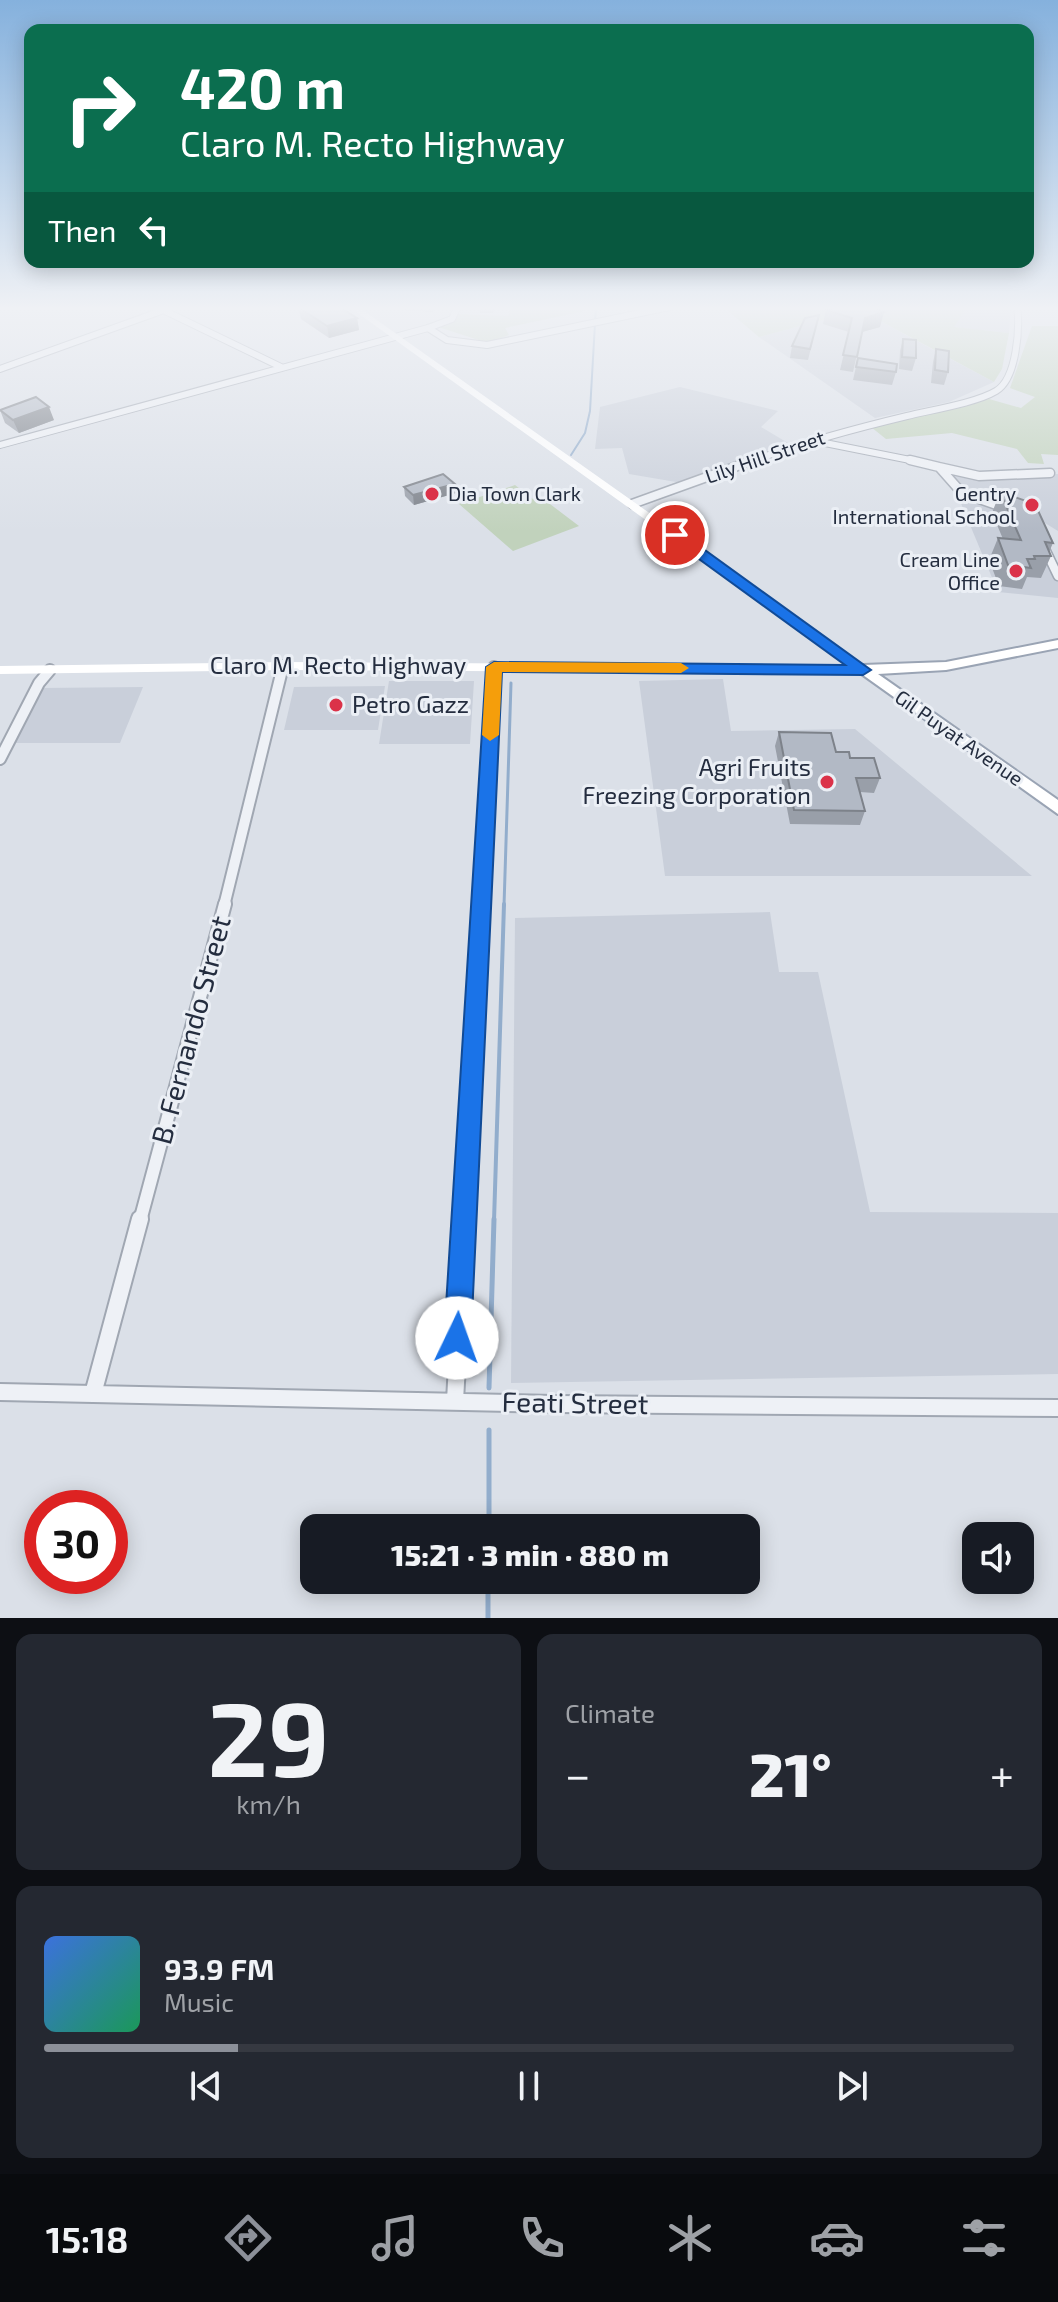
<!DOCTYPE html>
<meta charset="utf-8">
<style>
body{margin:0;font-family:"Exo 2",sans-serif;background:#242831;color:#f1f3f6;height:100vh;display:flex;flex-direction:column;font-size:30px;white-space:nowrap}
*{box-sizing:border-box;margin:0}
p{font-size:26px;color:#9ea1a6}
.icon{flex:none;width:44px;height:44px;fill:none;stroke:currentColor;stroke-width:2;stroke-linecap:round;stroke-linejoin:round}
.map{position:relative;height:1618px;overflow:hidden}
.drawer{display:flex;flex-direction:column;gap:16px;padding:16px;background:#0d0f14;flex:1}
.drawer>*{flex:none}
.top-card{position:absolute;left:24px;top:24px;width:1010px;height:244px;border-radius:16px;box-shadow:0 4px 20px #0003;background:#0b6e4f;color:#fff;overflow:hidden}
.fabs{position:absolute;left:962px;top:1522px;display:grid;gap:16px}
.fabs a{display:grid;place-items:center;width:72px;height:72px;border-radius:16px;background:#171b24;box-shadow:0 4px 20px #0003;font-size:40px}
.speed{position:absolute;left:24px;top:1490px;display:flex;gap:16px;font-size:40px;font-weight:700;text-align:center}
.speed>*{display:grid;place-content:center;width:104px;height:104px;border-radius:50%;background:#171b24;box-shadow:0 4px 20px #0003;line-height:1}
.speed .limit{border:12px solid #d22;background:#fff;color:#111}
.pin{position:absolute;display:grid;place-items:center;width:68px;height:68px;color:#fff;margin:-34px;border:4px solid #fff;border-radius:50%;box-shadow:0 2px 8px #0007}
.me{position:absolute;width:88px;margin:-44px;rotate:3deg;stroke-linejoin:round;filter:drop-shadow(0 0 6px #0008)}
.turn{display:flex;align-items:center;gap:28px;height:168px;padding:0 24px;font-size:36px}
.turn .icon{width:104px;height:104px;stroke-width:2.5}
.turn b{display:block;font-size:56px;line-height:68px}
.then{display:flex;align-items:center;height:76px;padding:0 24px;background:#0003;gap:16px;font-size:30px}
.big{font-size:60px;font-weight:800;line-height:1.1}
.drawer .card{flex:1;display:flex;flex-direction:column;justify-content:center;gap:12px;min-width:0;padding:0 28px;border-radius:16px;background:#242831}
.drawer .dial{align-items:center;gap:0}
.dial b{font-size:104px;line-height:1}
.song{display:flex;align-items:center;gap:24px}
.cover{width:96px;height:96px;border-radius:12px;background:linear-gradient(135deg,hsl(220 70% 55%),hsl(150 70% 35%))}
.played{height:8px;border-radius:4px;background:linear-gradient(90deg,#8c9099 20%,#363941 20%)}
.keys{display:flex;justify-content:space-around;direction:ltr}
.heat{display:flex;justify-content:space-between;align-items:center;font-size:44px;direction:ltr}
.drawer .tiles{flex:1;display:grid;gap:16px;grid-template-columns:1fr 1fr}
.card:last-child{grid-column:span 2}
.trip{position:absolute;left:300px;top:1514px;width:460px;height:80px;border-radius:16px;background:#171b24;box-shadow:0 4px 20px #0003;font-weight:800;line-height:80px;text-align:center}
.tab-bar{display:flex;height:128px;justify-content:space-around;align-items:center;background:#090b0e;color:#9ea1a6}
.tab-bar .icon{width:56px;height:56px}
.tab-bar .active{color:#8c9099}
.tab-bar b{font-size:36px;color:#f1f3f6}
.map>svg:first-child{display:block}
.built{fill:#c9cfda}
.green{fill:#c1d2bc}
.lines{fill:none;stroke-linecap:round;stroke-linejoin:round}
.stream-far3{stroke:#92adcc;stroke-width:2}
.stream-far2{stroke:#92adcc;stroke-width:3}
.stream-far1{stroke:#92adcc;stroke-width:4}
.stream{stroke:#92adcc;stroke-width:5}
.minor-far4-casing{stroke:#a0a7b2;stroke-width:8}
.minor-far3-casing{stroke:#a0a7b2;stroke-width:11}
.minor-far2-casing{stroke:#a0a7b2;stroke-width:14}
.minor-far1-casing{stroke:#a0a7b2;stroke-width:16}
.minor-casing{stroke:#a0a7b2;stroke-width:20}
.primary-casing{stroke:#9aa4b4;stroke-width:4}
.minor-far4{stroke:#eef1f6;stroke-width:6}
.minor-far3{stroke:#eef1f6;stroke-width:8}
.minor-far2{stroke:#eef1f6;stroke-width:10}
.minor-far1{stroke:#eef1f6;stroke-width:12}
.minor{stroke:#eef1f6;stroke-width:16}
.secondary{fill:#fff;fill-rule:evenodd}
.primary{fill:#fff;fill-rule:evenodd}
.wall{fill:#999fa9}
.shaded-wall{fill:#7d828a}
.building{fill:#b2b9c5;stroke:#7d828a;stroke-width:2}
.route{fill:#1a73e8;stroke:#114b97;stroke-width:2}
.slow{fill:#f59e0b}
.poi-dot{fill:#db3249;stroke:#ebeff5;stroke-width:3}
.labels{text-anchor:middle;stroke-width:6;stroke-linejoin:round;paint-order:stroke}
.far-street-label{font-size:20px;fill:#242d3f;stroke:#ebeff5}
.far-poi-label{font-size:20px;fill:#242d3f;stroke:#ebeff5;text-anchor:end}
.street-label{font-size:24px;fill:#242d3f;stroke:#ebeff5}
.poi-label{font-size:24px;fill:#242d3f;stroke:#ebeff5;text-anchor:start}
.near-street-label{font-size:28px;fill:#242d3f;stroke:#ebeff5}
</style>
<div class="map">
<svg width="1058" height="1618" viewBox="0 0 1058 1618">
<rect width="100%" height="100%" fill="#dbe0e8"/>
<path class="built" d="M968,306H1011L1009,333L953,327Z
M860,310L928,347L994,382L949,402L875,418L759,337Z
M680,387L778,411L761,427L788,443L682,483L629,474L622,448L595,449L600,407Z
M949,473L980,478L1058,474V531L1040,520L964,490Z
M960,501H976L1029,519L1058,582V598L998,592Z
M723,679L731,731L855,729L1032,876H665L639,681Z
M389,681H474L470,744H379Z
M385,686L378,730H284L294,687Z
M143,687L120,743H13L42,688Z
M770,912L779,972H818L870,1212L1058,1213V1374L511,1383L515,918Z"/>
<path class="green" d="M497,306H588L585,311L505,328L509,335L488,343L435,326L453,322L459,314L508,316L511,308Z
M730,306H968L954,327L1009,333L1002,369L994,382L860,310L759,337L728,311Z
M1032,326H1058V455L1041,454L1044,464L1028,463L1017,449L952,433L886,439L871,427L989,399L1021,408L1035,397L1010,388Z
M515,485L538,503L546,501L579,526L513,551L459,504Z"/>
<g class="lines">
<path class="stream-far3" d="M571,455L585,433L590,411L596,306"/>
<path class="stream-far2" d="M504,906L511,683"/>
<path class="stream-far1" d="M494,1221L504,904"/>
<path class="stream" d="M489,1388L494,1219
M489,1430V1528
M488,1580V1618"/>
<defs>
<path id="minor-far4" d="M161,309L281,367
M428,328L447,340L487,345L674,306
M0,369L164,310
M810,440L920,462
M0,445L428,328L452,319L458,306
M749,462C801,443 853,429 907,416C931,410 976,403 996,391C1017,379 1020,327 1017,306"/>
<path id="minor-far3" d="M910,460L939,467L962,493L1008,509
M939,467L979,476L1050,473
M632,504L754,460
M1045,549L1058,576"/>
<path id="minor-far2" d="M0,759L39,683L50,670
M224,906L283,666
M481,906L494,667"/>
<path id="minor-far1" d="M140,1221L225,904
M465,1221L481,904"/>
<path id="minor" d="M0,1392L554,1404L1058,1408
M93,1394L140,1219
M455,1401L465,1219"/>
<path id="primary" d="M1058,640V648L946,670L878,674L1058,800V814L856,670L863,665L946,662Z"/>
</defs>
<use href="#minor-far4" class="minor-far4-casing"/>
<use href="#minor-far3" class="minor-far3-casing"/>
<use href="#minor-far2" class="minor-far2-casing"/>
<use href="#minor-far1" class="minor-far1-casing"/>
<use href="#minor" class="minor-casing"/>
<use href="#primary" class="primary-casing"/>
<use href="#minor-far4" class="minor-far4"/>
<use href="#minor-far3" class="minor-far3"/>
<use href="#minor-far2" class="minor-far2"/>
<use href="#minor-far1" class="minor-far1"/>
<use href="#minor" class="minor"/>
<path class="secondary" d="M348,306H357L867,667L869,670L867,673L283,670L0,674V666L283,662L849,666Z"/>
<use href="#primary" class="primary"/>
</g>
<path class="wall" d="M389,306H436L433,312L390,309Z
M480,306H496L493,313H480Z
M298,307L357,318L359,330L329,338L301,319Z
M826,310L880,327L862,332L853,372L840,370L849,332L823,324Z
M819,315L808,360L790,358L792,346Z
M903,339L916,358L912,371L899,369L900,351Z
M936,349L948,372L944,385L931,383L933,362Z
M858,358L896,372L892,385L853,380Z
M0,410L54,420L19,433L5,423Z
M455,484L456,493L414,505L405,496L404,487Z
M1000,492L1053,543L1049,552L1051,556L1041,578L1027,577L1022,589L999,586L989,560L998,538L1003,539L992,513Z
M779,732L850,758L880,778L874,793L860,792L865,811L860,825L790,824L775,746Z"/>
<path class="shaded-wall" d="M884,312L880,327L862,332L865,318Z
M357,318L359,330L329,338L327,326Z
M49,407L54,420L19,433L13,420Z
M455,484L456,493L414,505L413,495Z"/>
<path class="building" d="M302,306H338L357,318L327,326L298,307Z
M843,306H870L884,312L865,318L857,357L843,355L852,318L826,310Z
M819,315L810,349L792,346L805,318Z
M903,339L916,340V358L902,357Z
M936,349L949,351L948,372L935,370Z
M858,358L897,364L896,372L856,367Z
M36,397L49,407L13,420L0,410Z
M443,474L455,484L413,495L404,487Z
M1000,492L1035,504L1053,543L1045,542L1051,556H1034L1035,559H1027L1031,568L1008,565L998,538L1021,540Z
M779,732L831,733L836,752H849L850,758H874L880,778H856L865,811L794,810Z"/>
<linearGradient id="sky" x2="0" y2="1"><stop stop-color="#85b1dd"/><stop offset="0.58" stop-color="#eff1f5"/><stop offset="1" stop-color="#eff1f5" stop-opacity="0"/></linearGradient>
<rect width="1058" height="532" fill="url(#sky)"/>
<path class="route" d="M670,532H680L871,670L863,675L502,672L471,1338L467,1348L457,1352L448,1348L444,1338L486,667L494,662L845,665L670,538Z"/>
<path class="slow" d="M494,662L681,663L689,668L681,673L502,672L499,735L490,741L482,735L486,667Z"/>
<g class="poi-dot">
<circle cx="432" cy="494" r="8"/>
<circle cx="1032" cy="505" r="8"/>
<circle cx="1016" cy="571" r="8"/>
<circle cx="336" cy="705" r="8"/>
<circle cx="827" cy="782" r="8"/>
</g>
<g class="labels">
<g class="far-street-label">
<text transform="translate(765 457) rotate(-19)" y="7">Lily Hill Street</text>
<text transform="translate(959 738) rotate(35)" y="7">Gil Puyat Avenue</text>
</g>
<g class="far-poi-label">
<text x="448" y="501" text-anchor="start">Dia Town Clark</text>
<text x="1016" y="501">Gentry<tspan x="1016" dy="23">International School</tspan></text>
<text x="1000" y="567">Cream Line<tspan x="1000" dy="23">Office</tspan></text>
</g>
<g class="street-label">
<text x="338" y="674">Claro M. Recto Highway</text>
</g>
<g class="poi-label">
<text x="352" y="713">Petro Gazz</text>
<text x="811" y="776" text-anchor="end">Agri Fruits<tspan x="811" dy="28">Freezing Corporation</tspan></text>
</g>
<g class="near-street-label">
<text transform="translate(191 1030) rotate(-75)" y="10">B. Fernando Street</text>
<text transform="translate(575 1403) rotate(1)" y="10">Feati Street</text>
</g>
</g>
</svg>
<div class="fabs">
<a><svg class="icon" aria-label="sound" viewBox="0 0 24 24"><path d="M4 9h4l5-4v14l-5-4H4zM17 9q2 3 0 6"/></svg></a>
</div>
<div class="speed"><div class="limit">30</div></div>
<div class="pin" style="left:675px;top:535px;background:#d93025"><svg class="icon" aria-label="arrive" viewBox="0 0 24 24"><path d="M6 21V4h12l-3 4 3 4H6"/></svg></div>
<svg class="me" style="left:457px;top:1338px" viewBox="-20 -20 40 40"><circle r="19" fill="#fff"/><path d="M0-13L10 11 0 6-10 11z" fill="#1a73e8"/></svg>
<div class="trip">15:21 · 3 min · 880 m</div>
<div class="top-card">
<div class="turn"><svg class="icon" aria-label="right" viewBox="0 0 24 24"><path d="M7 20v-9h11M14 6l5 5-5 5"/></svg><div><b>420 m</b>Claro M. Recto Highway</div></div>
<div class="then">Then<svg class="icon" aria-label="left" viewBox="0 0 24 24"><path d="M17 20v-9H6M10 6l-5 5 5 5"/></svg></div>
</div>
</div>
<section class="drawer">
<div class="tiles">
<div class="card dial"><b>29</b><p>km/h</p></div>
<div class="card"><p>Climate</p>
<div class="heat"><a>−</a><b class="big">21°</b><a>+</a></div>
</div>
<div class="card">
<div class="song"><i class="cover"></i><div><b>93.9 FM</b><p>Music</p></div></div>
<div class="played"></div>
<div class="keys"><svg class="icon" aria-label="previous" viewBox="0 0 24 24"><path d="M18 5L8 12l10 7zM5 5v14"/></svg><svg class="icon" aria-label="pause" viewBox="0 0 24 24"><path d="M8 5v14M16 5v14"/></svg><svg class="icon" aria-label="next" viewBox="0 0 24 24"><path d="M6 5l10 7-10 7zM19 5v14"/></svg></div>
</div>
</div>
</section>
<nav class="tab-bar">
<b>15:18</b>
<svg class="icon active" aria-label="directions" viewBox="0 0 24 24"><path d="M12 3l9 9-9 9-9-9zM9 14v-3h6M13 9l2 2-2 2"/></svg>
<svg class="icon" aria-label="music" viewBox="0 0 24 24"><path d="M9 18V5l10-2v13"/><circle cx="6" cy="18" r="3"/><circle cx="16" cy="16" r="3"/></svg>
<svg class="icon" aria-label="phone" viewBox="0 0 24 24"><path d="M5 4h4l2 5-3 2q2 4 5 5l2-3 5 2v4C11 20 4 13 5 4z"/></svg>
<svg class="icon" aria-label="climate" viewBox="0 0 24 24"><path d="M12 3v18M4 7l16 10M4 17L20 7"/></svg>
<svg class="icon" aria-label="car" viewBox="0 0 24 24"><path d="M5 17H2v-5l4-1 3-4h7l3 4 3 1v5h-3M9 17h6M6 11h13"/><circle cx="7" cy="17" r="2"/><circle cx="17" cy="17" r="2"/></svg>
<svg class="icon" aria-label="filters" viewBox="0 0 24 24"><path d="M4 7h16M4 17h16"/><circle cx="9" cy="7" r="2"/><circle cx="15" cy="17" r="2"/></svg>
</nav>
